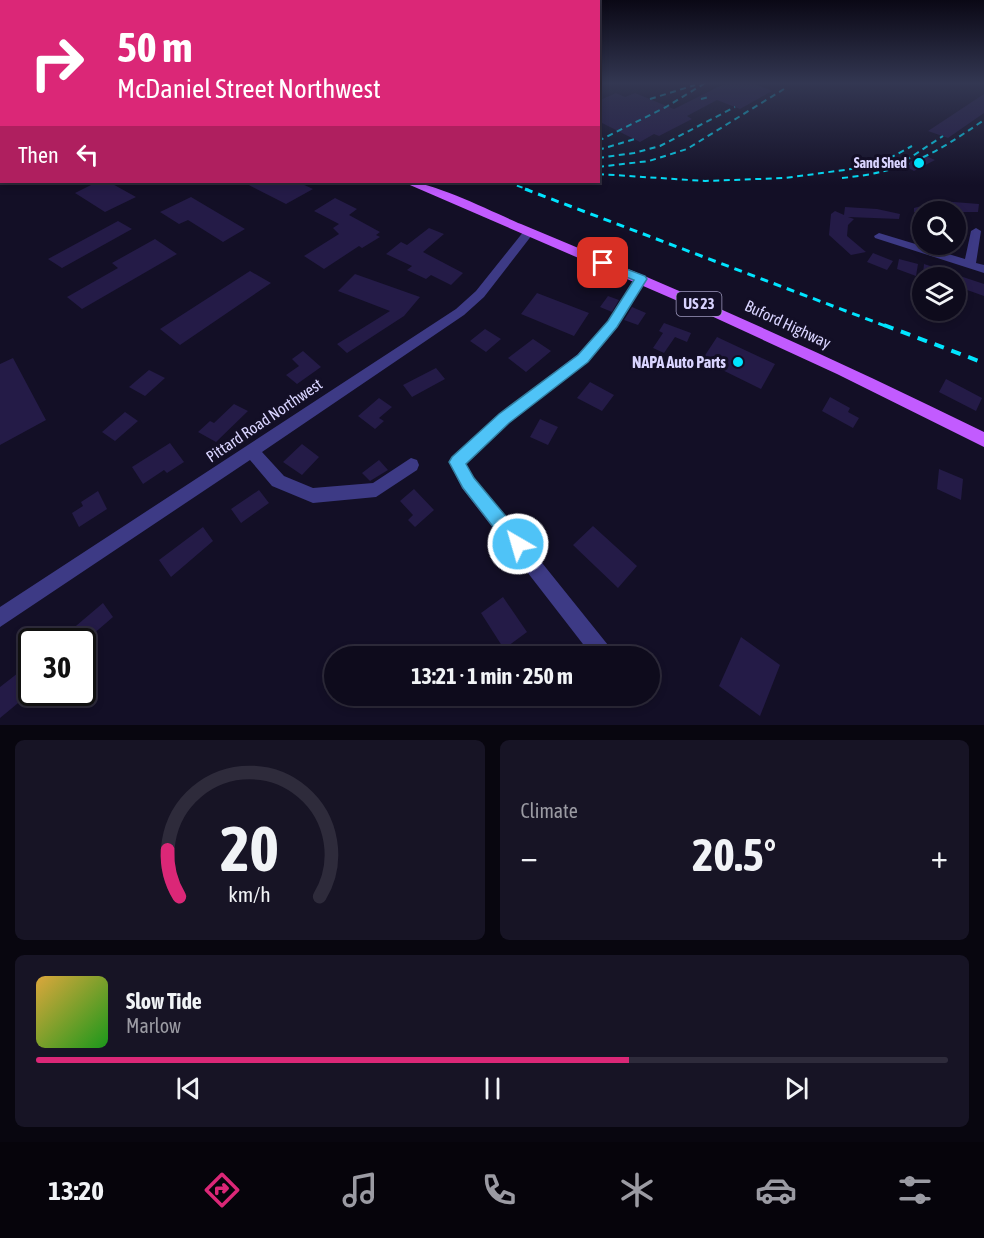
<!DOCTYPE html>
<meta charset="utf-8">
<style>
body{margin:0;font-family:"Asap Condensed",sans-serif;background:#171425;color:#f1f3f6;height:100vh;display:flex;flex-direction:column;font-size:22px;white-space:nowrap}
*{box-sizing:border-box;margin:0}
p{font-size:20px;color:#9b9ba3}
.icon{flex:none;width:33px;height:33px;fill:none;stroke:currentColor;stroke-width:2;stroke-linecap:round;stroke-linejoin:round}
.map{position:relative;height:725px;overflow:hidden}
.drawer{display:flex;flex-direction:column;gap:15px;padding:15px;background:#08060f;flex:1}
.drawer>*{flex:none}
.guide{position:absolute;left:0px;top:0px;width:600px;height:183px;box-shadow:0 3px 9px #0003,0 0 0 2px #2e2b3b;background:#db2777;color:#fff;overflow:hidden}
.controls{position:absolute;left:912px;top:201px;display:grid;gap:12px}
.controls a{display:grid;place-items:center;width:54px;height:54px;border-radius:50%;background:#0e0b1c;box-shadow:0 3px 9px #0003,0 0 0 2px #2e2b3b;font-size:30px}
.speed{position:absolute;left:18px;top:628px;display:flex;gap:12px;font-size:30px;font-weight:700;text-align:center}
.speed>*{display:grid;place-content:center;width:78px;height:78px;border-radius:50%;background:#0e0b1c;box-shadow:0 3px 9px #0003,0 0 0 2px #2e2b3b;line-height:1}
.speed .limit{border:3px solid #111;border-radius:9px;background:#fff;color:#111}
.pin{position:absolute;display:grid;place-items:center;width:51px;height:51px;color:#fff;margin:-26px;border-radius:12px;box-shadow:0 3px 9px #0006}
.me{position:absolute;width:66px;margin:-33px;rotate:322deg;stroke-linejoin:round;filter:drop-shadow(0 0 4px #0008)}
.turn{display:flex;align-items:center;gap:21px;height:126px;padding:0 18px;font-size:27px}
.turn .icon{width:78px;height:78px;stroke-width:2.5}
.turn b{display:block;font-size:42px;line-height:51px}
.then{display:flex;align-items:center;height:57px;padding:0 18px;background:#0003;gap:12px;font-size:22px}
.big{font-size:45px;font-weight:700;line-height:1.1}
.drawer .tile{flex:1;display:flex;flex-direction:column;justify-content:center;gap:9px;min-width:0;padding:0 21px;border-radius:9px;background:#171425}
.drawer .dial{align-items:center;gap:0}
.dial svg{height:156px;overflow:visible;fill:none;stroke:#2e2b3b;stroke-width:7;stroke-linecap:round;text-anchor:middle}
.dial text{fill:#f1f3f6;stroke:none}
.song{display:flex;align-items:center;gap:18px}
.cover{width:72px;height:72px;border-radius:9px;background:linear-gradient(135deg,hsl(40 70% 55%),hsl(120 70% 35%))}
.played{height:6px;border-radius:3px;background:linear-gradient(90deg,#db2777 65%,#2e2b3b 65%)}
.keys{display:flex;justify-content:space-around;direction:ltr}
.heat{display:flex;justify-content:space-between;align-items:center;font-size:33px;direction:ltr}
.drawer .tiles{flex:1;display:grid;gap:15px;grid-template-columns:1fr 1fr}
.tile:last-child{grid-column:span 2}
.trip{position:absolute;left:324px;top:646px;width:336px;height:60px;border-radius:30px;background:#0e0b1c;box-shadow:0 3px 9px #0003,0 0 0 2px #2e2b3b;font-weight:700;line-height:60px;text-align:center}
.dock{display:flex;height:96px;justify-content:space-around;align-items:center;background:#06040b;color:#9b9ba3}
.dock .icon{width:42px;height:42px}
.dock .current{color:#db2777}
.dock b{font-size:27px;color:#f1f3f6}
.map>svg:first-child{display:block}
.building{fill:#241b47}
.lines{fill:none;stroke-linecap:round;stroke-linejoin:round}
.minor{fill:#3d3a85;fill-rule:evenodd}
.primary{fill:#c25bff;fill-rule:evenodd}
.rail-far2{stroke:#00e5ff;stroke-width:2;stroke-dasharray:6 4.5;stroke-linecap:butt}
.rail-far1{stroke:#00e5ff;stroke-width:3;stroke-dasharray:8 6;stroke-linecap:butt}
.rail{stroke:#00e5ff;stroke-width:4;stroke-dasharray:10 8;stroke-linecap:butt}
.route{fill:#4fc3f7;stroke:#337fa1;stroke-width:1.5}
.poi-dot{fill:#00e5ff;stroke:#130f26;stroke-width:2}
.labels{text-anchor:middle;stroke-width:6;stroke-linejoin:round;paint-order:stroke}
.far-poi-label{font-size:14px;font-weight:bold;fill:#d9d4ff;stroke:#130f26;text-anchor:end}
.shield{fill:#130f26;stroke:#9e99be;stroke-width:1.5}
.shield-label{font-size:15px;font-weight:bold;fill:#d9d4ff}
.street-label{font-size:16px;fill:#d9d4ff;stroke:#130f26}
.poi-label{font-size:16px;font-weight:bold;fill:#d9d4ff;stroke:#130f26;text-anchor:end}
</style>
<div class="map">
<svg width="984" height="725" viewBox="0 0 984 725">
<rect width="100%" height="100%" fill="#130f26"/>
<path class="building" d="M726,83H753L772,91L740,109L717,100L687,116L692,119L659,136L654,134L640,142L598,121V101L616,93L625,97L635,93L674,109Z
M984,94V113L948,138L928,131Z
M924,155L935,160L914,171L903,165Z
M97,182H109L136,197L105,212L75,193Z
M243,182H298L313,189L286,204Z
M191,197L245,229L223,242L188,220L179,224L160,212Z
M335,198L357,209L349,215L380,232L376,235L380,237L362,248L359,246L324,269L304,256L339,234L333,228L339,224L314,211Z
M941,201L979,204L978,212H914V208Z
M845,207L877,209L900,214L899,219L848,217L854,219L848,225L847,236L866,252L851,255L829,235L831,214L835,211L844,215Z
M118,221L132,229L62,268L48,259Z
M429,228L444,234L423,252L463,273L451,285L431,275L426,279L407,270L412,266L386,254L401,242L407,245Z
M155,239L177,254L82,309L67,297L118,268L112,263Z
M873,253L893,261L887,270L867,262Z
M899,259L918,264L916,276L897,269Z
M924,264L984,284V296L956,286V278H935L923,274Z
M250,271L271,283L180,345L160,329Z
M355,274L420,297L404,316L347,353L337,344L390,311L338,291Z
M537,293L589,313L574,336L521,314Z
M608,296L619,300L612,312L600,307Z
M632,307L646,313L638,325L624,320Z
M664,323L691,333L687,342L675,337L664,353L653,348L663,333L659,331Z
M485,329L501,339L486,352L470,341Z
M717,337L775,364L761,389L702,360Z
M533,339L551,351L526,372L508,358Z
M303,351L321,367L297,384L286,375L299,366L292,359Z
M13,358L46,420L0,445V364Z
M436,368L445,379L412,397L403,385Z
M149,370L165,378L145,396L129,387Z
M946,379L982,398L976,411L939,392Z
M590,382L614,395L602,411L577,398Z
M830,397L850,408L848,412L859,418L853,428L822,411Z
M379,398L392,407L379,418L384,421L375,429L358,416Z
M234,404L248,411L216,442L198,432L210,421L214,423Z
M125,412L138,421L115,441L102,432Z
M540,419L558,427L548,445L530,437Z
M170,443L184,462L167,473L164,470L143,484L132,467Z
M302,444L319,457L302,475L283,462Z
M379,460L388,470L370,481L362,473Z
M939,469L963,479L961,500L937,489Z
M414,489L434,510L415,527L408,520L413,515L400,501Z
M259,490L269,503L241,523L231,509Z
M98,491L107,509L79,527L72,513L83,506L81,502Z
M593,526L637,566L618,588L573,545Z
M203,527L213,541L171,577L159,560Z
M503,597L527,632L504,649L481,613Z
M103,603L113,617L84,642H77L70,631Z
M741,637L780,665L760,716L719,686Z
M18,673L29,694L0,718V687Z"/>
<g class="lines">
<path class="minor" d="M0,105H2V109H0Z
M976,228L981,231L976,263L984,265V273L875,238L874,236L879,233L965,259L971,231Z
M528,230L532,231V235L484,297L464,315L262,452L284,476L313,488L373,483L411,458L417,460L419,465L417,470L376,497L313,503L272,486L250,460L0,627V607L456,309L476,291L524,231Z
M641,275L647,279L617,327L588,362L509,423L466,464L474,478L612,650L615,657H593L462,488L449,462L452,457L499,415L578,354L609,321L637,276Z"/>
<path class="primary" d="M403,182C428,179 494,213 521,224C678,289 832,357 984,432V447L837,374L694,308Z"/>
<path class="rail-far2" d="M650,99L695,85
M701,99L709,97
M598,141L666,107L705,83
M598,150L635,139
M598,158L634,153L660,146L735,107
M905,161L943,136
M598,167L649,161L687,149L784,89
M598,174L705,181L785,178L866,167L888,159L912,146
M842,178C905,172 933,155 984,120
M507,182L529,190"/>
<path class="rail-far1" d="M525,189L888,327"/>
<path class="rail" d="M884,325L984,363"/>
</g>
<linearGradient id="sky" x2="0" y2="1"><stop stop-color="#0a0815"/><stop offset="0.45" stop-color="#333752"/><stop offset="1" stop-color="#333752" stop-opacity="0"/></linearGradient>
<rect width="984" height="185" fill="url(#sky)"/>
<path class="route" d="M603,260L645,276L647,279L617,327L588,362L509,423L466,464L474,478L524,538L527,544L524,551L518,553L512,551L463,488L449,462L452,457L499,414L578,355L608,321L634,280L599,266V261Z"/>
<g class="poi-dot">
<circle cx="919" cy="163" r="6"/>
<circle cx="738" cy="362" r="6"/>
</g>
<g class="labels">
<g class="far-poi-label">
<text x="907" y="168">Sand Shed</text>
</g>
<rect class="shield" x="676.5" y="292" width="45" height="24" rx="4.5"/>
<g class="shield-label">
<text x="699" y="309">US 23</text>
</g>
<g class="street-label">
<text transform="translate(788 324) rotate(25)" y="6">Buford Highway</text>
<text transform="translate(264 420) rotate(-34)" y="6">Pittard Road Northwest</text>
</g>
<g class="poi-label">
<text x="726" y="368">NAPA Auto Parts</text>
</g>
</g>
</svg>
<div class="controls">
<a><svg class="icon" aria-label="search" viewBox="0 0 24 24"><circle cx="10" cy="10" r="6"/><path d="M15 15l6 6"/></svg></a>
<a><svg class="icon" aria-label="layers" viewBox="0 0 24 24"><path d="M12 4l9 5-9 5-9-5zM3 14l9 5 9-5"/></svg></a>
</div>
<div class="speed"><div class="limit">30</div></div>
<div class="pin" style="left:603px;top:263px;background:#d93025"><svg class="icon" aria-label="arrive" viewBox="0 0 24 24"><path d="M6 21V4h12l-3 4 3 4H6"/></svg></div>
<svg class="me" style="left:518px;top:544px" viewBox="-20 -20 40 40"><circle r="17" fill="#4fc3f7" stroke="#fff" stroke-width="3"/><path d="M0-11L8 9 0 5-8 9z" fill="#fff"/></svg>
<div class="trip">13:21 · 1 min · 250 m</div>
<div class="guide">
<div class="turn"><svg class="icon" aria-label="right" viewBox="0 0 24 24"><path d="M7 20v-9h11M14 6l5 5-5 5"/></svg><div><b>50 m</b>McDaniel Street Northwest</div></div>
<div class="then">Then<svg class="icon" aria-label="left" viewBox="0 0 24 24"><path d="M17 20v-9H6M10 6l-5 5 5 5"/></svg></div>
</div>
</div>
<section class="drawer">
<div class="tiles">
<div class="tile dial"><svg viewBox="0 0 100 80">
<path d="M14 69A42 42 0 1 1 86 69"/>
<path d="M14 69A42 42 0 0 1 8 45" stroke="#db2777"/>
<text x="50" y="56" font-size="32" font-weight="700">20</text>
<text x="50" y="72" font-size="11">km/h</text>
</svg></div>
<div class="tile"><p>Climate</p>
<div class="heat"><a>−</a><b class="big">20.5°</b><a>+</a></div>
</div>
<div class="tile">
<div class="song"><i class="cover"></i><div><b>Slow Tide</b><p>Marlow</p></div></div>
<div class="played"></div>
<div class="keys"><svg class="icon" aria-label="previous" viewBox="0 0 24 24"><path d="M18 5L8 12l10 7zM5 5v14"/></svg><svg class="icon" aria-label="pause" viewBox="0 0 24 24"><path d="M8 5v14M16 5v14"/></svg><svg class="icon" aria-label="next" viewBox="0 0 24 24"><path d="M6 5l10 7-10 7zM19 5v14"/></svg></div>
</div>
</div>
</section>
<nav class="dock">
<b>13:20</b>
<svg class="icon current" aria-label="directions" viewBox="0 0 24 24"><path d="M12 3l9 9-9 9-9-9zM9 14v-3h6M13 9l2 2-2 2"/></svg>
<svg class="icon" aria-label="music" viewBox="0 0 24 24"><path d="M9 18V5l10-2v13"/><circle cx="6" cy="18" r="3"/><circle cx="16" cy="16" r="3"/></svg>
<svg class="icon" aria-label="phone" viewBox="0 0 24 24"><path d="M5 4h4l2 5-3 2q2 4 5 5l2-3 5 2v4C11 20 4 13 5 4z"/></svg>
<svg class="icon" aria-label="climate" viewBox="0 0 24 24"><path d="M12 3v18M4 7l16 10M4 17L20 7"/></svg>
<svg class="icon" aria-label="car" viewBox="0 0 24 24"><path d="M5 17H2v-5l4-1 3-4h7l3 4 3 1v5h-3M9 17h6M6 11h13"/><circle cx="7" cy="17" r="2"/><circle cx="17" cy="17" r="2"/></svg>
<svg class="icon" aria-label="filters" viewBox="0 0 24 24"><path d="M4 7h16M4 17h16"/><circle cx="9" cy="7" r="2"/><circle cx="15" cy="17" r="2"/></svg>
</nav>
